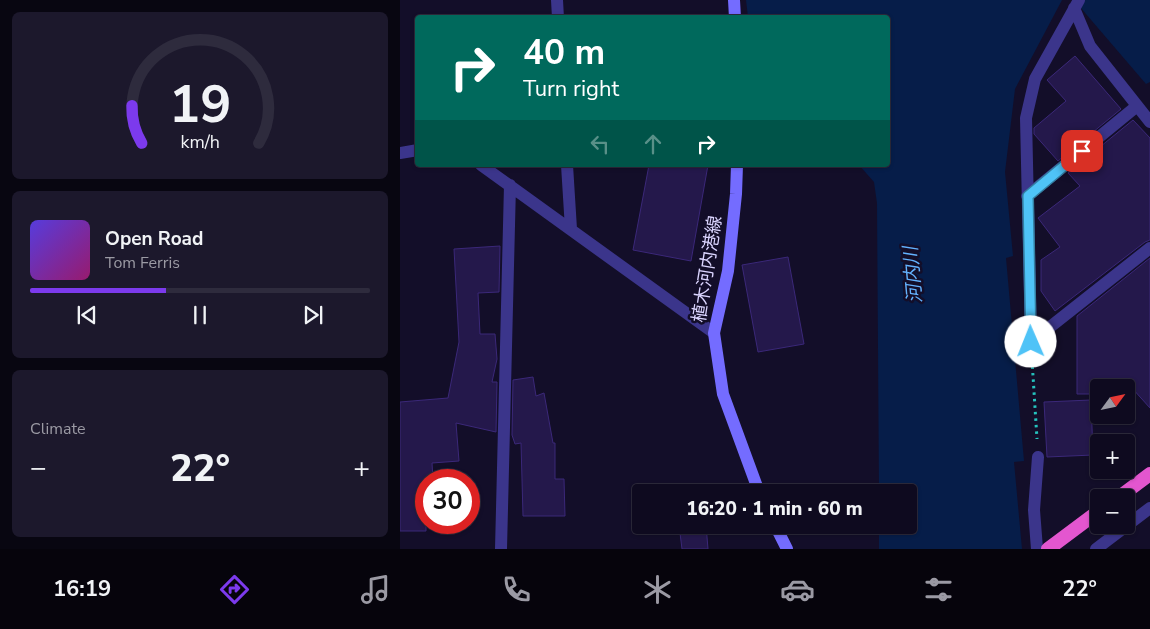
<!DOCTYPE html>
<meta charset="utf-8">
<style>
body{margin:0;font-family:"Nunito Sans","Noto Sans JP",sans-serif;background:#1c182c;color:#f1f3f6;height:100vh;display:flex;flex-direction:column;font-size:19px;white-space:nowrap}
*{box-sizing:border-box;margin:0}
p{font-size:16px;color:#9b9aa4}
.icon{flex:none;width:28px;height:28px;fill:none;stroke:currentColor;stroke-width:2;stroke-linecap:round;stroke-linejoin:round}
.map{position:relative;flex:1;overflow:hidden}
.drawer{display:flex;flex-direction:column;gap:12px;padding:12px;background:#080611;width:400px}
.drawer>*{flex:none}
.banner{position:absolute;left:15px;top:15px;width:475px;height:152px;border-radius:5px;box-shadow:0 1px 4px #0004,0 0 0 1px #2e2b3d;background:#00695c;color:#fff;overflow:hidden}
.needle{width:32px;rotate:57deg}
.tools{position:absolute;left:690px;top:379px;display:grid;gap:10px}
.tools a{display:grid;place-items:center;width:45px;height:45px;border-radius:5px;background:#0e0a1f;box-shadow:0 1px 4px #0004,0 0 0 1px #2e2b3d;font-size:25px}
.speed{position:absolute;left:15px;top:469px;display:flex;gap:10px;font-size:25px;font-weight:700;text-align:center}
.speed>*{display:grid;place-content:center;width:65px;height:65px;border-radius:50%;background:#0e0a1f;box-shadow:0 1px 4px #0004,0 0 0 1px #2e2b3d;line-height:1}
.speed .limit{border:8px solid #d22;background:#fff;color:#111}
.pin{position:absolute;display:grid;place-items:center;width:42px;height:42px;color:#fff;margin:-21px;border-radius:10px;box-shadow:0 2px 8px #0006}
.me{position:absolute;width:55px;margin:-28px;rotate:359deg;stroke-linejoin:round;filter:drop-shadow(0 0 4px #0008)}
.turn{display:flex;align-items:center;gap:18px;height:105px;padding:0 25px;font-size:22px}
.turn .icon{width:65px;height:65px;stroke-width:2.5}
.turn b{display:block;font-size:35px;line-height:42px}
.lanes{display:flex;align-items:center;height:48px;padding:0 25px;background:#0003;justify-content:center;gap:25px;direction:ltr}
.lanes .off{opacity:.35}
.big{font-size:38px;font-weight:800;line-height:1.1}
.drawer .tile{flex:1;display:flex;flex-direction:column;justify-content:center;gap:8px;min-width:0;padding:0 18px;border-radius:8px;background:#1c182c}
.drawer .dial{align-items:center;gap:0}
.dial svg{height:130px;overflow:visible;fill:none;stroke:#2e2b3d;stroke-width:7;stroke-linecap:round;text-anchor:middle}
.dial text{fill:#f1f3f6;stroke:none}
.song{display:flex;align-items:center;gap:15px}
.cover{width:60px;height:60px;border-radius:8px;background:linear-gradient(135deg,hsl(250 70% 55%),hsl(320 70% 35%))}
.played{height:5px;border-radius:2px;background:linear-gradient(90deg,#7c3aed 40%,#2e2b3d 40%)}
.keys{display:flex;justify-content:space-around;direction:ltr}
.heat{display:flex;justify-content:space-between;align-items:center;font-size:28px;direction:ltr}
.trip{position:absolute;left:232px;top:484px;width:285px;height:50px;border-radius:5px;background:#0e0a1f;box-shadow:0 1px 4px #0004,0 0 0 1px #2e2b3d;font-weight:800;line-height:50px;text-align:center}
.tabs{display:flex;height:80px;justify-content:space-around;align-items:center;background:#06040c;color:#9b9aa4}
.tabs .icon{width:35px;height:35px}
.tabs .active{color:#7c3aed}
.tabs b{font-size:22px;color:#f1f3f6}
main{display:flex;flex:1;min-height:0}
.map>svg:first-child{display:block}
.water{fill:#061d49}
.building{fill:#24184b;stroke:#3b2879}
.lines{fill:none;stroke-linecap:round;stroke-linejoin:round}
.path{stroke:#25c3be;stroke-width:3;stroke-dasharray:2.5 4;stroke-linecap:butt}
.minor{stroke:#3b358b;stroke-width:12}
.secondary{stroke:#746cff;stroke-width:12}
.trunk{stroke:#e356cf;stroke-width:14}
.route-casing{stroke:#337fa1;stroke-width:12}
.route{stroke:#4fc3f7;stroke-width:9}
.labels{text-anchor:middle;stroke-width:5;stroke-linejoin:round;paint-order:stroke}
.street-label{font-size:18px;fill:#dbd5ff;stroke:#130e29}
.water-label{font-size:19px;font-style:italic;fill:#63b2ff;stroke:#130e29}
</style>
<main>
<section class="drawer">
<div class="tile dial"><svg viewBox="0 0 100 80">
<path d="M14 69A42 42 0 1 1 86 69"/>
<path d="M14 69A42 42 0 0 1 8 46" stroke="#7c3aed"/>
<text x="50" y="56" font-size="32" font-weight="700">19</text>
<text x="50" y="72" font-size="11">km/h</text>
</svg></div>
<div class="tile">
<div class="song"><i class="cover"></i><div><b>Open Road</b><p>Tom Ferris</p></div></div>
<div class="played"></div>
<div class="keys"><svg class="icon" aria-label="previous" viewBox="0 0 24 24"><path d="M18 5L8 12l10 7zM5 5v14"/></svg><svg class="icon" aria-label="pause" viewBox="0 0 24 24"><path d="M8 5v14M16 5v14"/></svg><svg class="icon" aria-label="next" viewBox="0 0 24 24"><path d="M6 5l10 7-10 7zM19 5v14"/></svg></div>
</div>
<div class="tile"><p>Climate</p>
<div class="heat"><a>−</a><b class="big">22°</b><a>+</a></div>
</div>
</section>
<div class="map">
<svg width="750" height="549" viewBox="0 0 750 549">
<rect width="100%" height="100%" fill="#130e29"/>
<path class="water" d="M346,0H662L615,89L605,172L613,256L606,258L624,461L614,462L622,549H479V525H509V492H479L477,203L474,182L459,165H488V18L348,17Z
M674,0H750V82L746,84Z"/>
<path class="building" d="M675,56L721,109L658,161L634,134V128L666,101L647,80Z
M733,120L750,138V240L745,242L655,311L641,291V260L660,247L638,218L680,186L668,173Z
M249,165H308L291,261L233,250Z
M100,246L99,292L78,293L80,334H95L97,359L92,382H97L96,432L56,423L59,461L32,463L33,480H26V531H0V402L48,398L59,342L54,249Z
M388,257L404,344L358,352L342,265Z
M750,258V408L732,388H699V394H677V316Z
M133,377L136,396L144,393L153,443H155V479H164L165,516H123L121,443L115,444L112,435L113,380Z
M691,400L693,455L647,457L644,402Z
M279,525H306L308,549H282Z"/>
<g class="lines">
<path class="path" d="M632,360L637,439"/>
<path class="minor" d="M157,0L158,18
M674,8L690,46L750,122
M0,153L18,150
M81,165L314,333
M167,165L171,229
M627,196L737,106
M631,342L626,118L635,79L679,0
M631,342L750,248
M101,549L110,185
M637,549L634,510L638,457
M696,549L750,508"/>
<path class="secondary" d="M334,0L335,18
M337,165L336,194L328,271L314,333L323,394L359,492
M375,525L387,549"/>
<path class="trunk" d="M718,498L750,474
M648,549L699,511"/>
</g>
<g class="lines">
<defs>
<path id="route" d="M631,342L628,196L682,151"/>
</defs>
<use href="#route" class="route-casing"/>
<use href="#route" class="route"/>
</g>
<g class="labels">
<g class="street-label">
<text transform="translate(307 269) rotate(-81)" y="6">植木河内港線</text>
</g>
<g class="water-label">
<text transform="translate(512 275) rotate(-95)" y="7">河内川</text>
</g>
</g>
</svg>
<div class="tools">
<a><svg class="needle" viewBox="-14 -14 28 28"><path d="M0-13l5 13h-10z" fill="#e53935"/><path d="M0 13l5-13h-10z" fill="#9b9aa4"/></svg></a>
<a>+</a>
<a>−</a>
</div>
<div class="speed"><div class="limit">30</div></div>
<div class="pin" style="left:682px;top:151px;background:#d93025"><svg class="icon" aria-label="arrive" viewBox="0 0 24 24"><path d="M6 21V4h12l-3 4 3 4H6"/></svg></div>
<svg class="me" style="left:631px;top:342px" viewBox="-20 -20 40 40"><circle r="19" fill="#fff"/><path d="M0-13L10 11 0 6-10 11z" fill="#4fc3f7"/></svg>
<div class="trip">16:20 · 1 min · 60 m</div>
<div class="banner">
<div class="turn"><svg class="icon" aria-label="right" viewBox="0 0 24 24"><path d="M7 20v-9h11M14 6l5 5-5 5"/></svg><div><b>40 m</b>Turn right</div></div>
<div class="lanes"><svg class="icon off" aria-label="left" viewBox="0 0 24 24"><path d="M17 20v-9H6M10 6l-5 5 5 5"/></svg><svg class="icon off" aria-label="ahead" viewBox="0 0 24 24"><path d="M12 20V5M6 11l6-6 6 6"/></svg><svg class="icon" aria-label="right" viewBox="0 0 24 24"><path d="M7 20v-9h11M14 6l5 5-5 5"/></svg></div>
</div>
</div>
</main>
<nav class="tabs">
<b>16:19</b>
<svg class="icon active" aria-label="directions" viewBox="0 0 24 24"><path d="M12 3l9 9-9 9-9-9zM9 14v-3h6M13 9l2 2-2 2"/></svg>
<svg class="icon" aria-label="music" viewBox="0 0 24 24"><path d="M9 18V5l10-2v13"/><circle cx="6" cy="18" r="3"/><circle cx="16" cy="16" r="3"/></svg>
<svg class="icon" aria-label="phone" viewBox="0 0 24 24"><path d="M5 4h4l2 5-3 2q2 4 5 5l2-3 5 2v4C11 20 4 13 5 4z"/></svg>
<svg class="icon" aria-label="climate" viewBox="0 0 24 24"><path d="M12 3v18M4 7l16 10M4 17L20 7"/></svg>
<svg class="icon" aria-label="car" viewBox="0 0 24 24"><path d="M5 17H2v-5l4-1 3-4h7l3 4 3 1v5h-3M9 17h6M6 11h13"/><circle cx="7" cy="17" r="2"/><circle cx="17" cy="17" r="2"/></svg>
<svg class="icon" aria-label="filters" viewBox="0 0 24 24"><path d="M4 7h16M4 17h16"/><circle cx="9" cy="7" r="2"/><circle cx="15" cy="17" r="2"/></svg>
<b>22°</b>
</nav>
